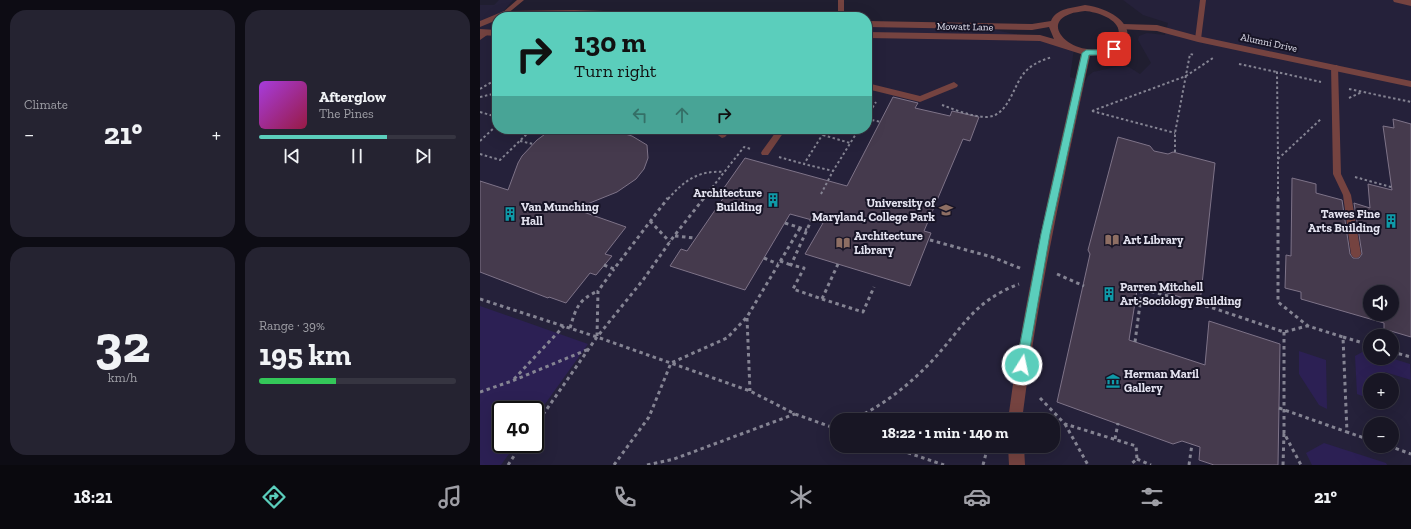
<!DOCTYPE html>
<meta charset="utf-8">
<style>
body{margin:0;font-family:"Zilla Slab",serif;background:#252331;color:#f1f3f6;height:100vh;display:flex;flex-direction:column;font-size:15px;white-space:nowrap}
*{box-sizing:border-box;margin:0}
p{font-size:13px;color:#9f9fa6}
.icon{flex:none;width:22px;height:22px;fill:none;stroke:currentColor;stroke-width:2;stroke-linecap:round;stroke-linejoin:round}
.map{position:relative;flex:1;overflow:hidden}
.panel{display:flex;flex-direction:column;gap:10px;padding:10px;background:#0d0c14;width:480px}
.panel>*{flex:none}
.top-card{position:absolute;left:12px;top:12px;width:380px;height:122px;border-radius:16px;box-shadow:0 4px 16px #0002,0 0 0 1px #363541;background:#5bcebc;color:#111;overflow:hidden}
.tools{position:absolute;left:883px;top:285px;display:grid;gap:8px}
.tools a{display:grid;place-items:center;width:36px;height:36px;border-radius:50%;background:#181624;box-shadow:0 4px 16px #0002,0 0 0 1px #363541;font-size:20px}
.speed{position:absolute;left:12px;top:401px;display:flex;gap:8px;font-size:20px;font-weight:700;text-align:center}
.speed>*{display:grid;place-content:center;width:52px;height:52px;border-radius:50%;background:#181624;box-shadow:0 4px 16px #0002,0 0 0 1px #363541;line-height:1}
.speed .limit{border:2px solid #111;border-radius:6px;background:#fff;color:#111}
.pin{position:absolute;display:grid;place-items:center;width:34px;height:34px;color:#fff;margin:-17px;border-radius:8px;box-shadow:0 2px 6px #0006}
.me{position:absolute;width:44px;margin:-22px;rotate:10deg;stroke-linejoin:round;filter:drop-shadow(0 0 3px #0008)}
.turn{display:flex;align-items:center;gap:14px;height:84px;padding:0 16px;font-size:18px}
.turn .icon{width:52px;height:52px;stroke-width:2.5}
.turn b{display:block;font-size:28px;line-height:34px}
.lanes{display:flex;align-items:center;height:38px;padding:0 16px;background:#0003;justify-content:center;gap:20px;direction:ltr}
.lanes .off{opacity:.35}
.big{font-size:30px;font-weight:700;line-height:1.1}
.panel .card{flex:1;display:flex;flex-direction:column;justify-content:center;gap:6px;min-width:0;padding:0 14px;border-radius:16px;background:#252331}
.panel .dial{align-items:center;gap:0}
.dial b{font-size:52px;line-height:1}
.song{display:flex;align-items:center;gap:12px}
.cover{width:48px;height:48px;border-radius:6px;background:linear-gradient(135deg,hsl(280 70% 55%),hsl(340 70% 35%))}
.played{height:4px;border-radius:2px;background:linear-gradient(90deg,#5bcebc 65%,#363541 65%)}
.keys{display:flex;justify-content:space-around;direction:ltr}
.heat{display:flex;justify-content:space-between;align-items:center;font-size:22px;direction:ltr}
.charge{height:6px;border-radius:3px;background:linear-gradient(90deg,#34c759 39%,#363541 0)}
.panel .tiles{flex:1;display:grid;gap:10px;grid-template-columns:repeat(2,1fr)}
.trip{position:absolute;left:350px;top:413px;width:230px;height:40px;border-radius:16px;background:#181624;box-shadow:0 4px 16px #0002,0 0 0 1px #363541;font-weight:700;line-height:40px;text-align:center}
.dock{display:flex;height:64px;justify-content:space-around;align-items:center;background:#0a090e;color:#9f9fa6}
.dock .icon{width:28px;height:28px}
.dock .active{color:#5bcebc}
.dock b{font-size:18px;color:#f1f3f6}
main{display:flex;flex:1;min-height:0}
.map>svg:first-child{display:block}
.built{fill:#25213a;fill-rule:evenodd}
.green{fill:#2c2054}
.building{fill:#453a4d;stroke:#7e7388;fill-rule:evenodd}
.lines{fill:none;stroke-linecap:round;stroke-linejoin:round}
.path-far1{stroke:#858493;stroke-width:2;stroke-dasharray:2.5 2.5;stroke-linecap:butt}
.path{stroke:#858493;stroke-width:3;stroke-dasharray:3.5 3.5;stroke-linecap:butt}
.service{fill:#754340;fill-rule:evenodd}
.minor{fill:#754340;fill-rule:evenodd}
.tertiary{fill:#754340;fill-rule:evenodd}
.route{fill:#5bcebc;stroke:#3b867a}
.labels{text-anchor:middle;stroke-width:4;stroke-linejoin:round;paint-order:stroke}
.far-street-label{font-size:10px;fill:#e4e3f0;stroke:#171426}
.poi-label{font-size:12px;font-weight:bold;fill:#e4e3f0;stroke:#171426;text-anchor:start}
</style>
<main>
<section class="panel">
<div class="tiles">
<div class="card"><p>Climate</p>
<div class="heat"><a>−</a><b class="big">21°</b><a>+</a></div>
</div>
<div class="card">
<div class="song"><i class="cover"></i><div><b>Afterglow</b><p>The Pines</p></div></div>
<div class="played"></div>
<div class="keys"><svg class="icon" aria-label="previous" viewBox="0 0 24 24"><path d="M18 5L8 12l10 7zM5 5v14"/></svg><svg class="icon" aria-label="pause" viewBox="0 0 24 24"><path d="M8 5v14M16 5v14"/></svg><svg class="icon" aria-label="next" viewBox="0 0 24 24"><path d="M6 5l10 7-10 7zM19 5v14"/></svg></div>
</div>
<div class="card dial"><b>32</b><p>km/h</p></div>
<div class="card"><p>Range · 39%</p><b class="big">195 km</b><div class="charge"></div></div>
</div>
</section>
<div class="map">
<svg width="931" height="465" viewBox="0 0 931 465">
<rect width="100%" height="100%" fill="#201e30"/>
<path class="built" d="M19,0H33L21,14L112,17H17V129H387V26L515,30L591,46L594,49L590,77L605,82L608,76L613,72L640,66L649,67L660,74L671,63L658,40L659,36L667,33L685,35L688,23L663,15L643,0H931V465H0V5H14ZM890,292H912V314H890ZM890,336H912V358H890ZM890,380H912V402H890ZM21,410H55V444H21ZM357,420H573V446H357ZM890,424H912V446H890Z"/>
<path class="green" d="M0,306L108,344L55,418V410H21V444H36L21,465H0Z
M886,350L890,351V358H911L930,364L931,380L905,372L906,380H890V399L877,394L875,356Z
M819,351L846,360L847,409L839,405L819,374Z
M844,443L906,463L907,465H832L826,453Z"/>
<path class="building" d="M413,97L438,103L435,108L470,116L472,111L499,117L490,141L483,139L444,231L451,233L430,286L325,254L343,223L310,214L265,290L190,266L201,249L207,251L244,197L239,195L265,158L367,186Z
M913,119L931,124V337L904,329V323L821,299V292L805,288L806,255L811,256L812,178L836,184V193L862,200L870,254L873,258H879L882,254L874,203L890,208L888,184L912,190L903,126L914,128ZM890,292H912V314H890Z
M72,129H128L152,136L167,145L168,158L164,169L156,179L137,192L95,209L146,227L125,254L132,256L116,275L110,273L86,303L69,297L68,298L0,272V181L28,190L38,163L42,156L57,140Z
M638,137L670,146L674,151L688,154L693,152L735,163L720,303L658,284L649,340L725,365L729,321L800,344L798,465H734L719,460L720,447L702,441L693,444L577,402L610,254L608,250Z"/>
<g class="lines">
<path class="path-far1" d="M759,64L797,72
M0,89L17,79
M869,89L931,102
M0,97L17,93
M869,98L882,92
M462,105C476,110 492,117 507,117C529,116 533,85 545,72C552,64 562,60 572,57
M612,111L706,76L733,58
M612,111L695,133
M0,112L17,117
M387,116L396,102
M387,119L401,122
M346,129L324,164L353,171
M343,135L370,143
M0,141L17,125
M40,141L53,144
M695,152V133L710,54L715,55
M0,154L20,160L52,129
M299,157L324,164
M798,159L797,72L841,82
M875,177L911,187
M341,194L353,171L379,129
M188,199C204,181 218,170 244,172
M223,199L264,147L271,149
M798,199V159L841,119"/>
<path class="path" d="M798,198V302L828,326L863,337L867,432L890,440
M335,212L311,265L324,268L313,289L342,299L358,264
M170,221L190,242
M305,223L327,230
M195,236L215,238
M450,240L512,257L542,269
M284,258L298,264
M300,261L311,265
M124,265L134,269L188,198
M577,274L604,286
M0,299L117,337L270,391L315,414L357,429
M342,299L383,312L394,287
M267,318L270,391
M90,328C96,308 98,300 118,291
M804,332V433L821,465
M117,336L118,291L134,269
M863,337L890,345
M655,342L662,289L733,308L804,332L827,326
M912,352L931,357
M34,379L84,326
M0,392L32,381L109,349
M560,398L585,424L656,446L657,459L650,465
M799,408L867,432
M372,420C402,406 428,386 451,362C483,328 492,302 539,284
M585,424L608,465
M55,426L117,337L163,280L194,236L224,198
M635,439L638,423
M408,446L464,465
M909,446L931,454
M657,459L671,465
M28,465L42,444
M134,465L169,417L191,363L247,338L267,317L320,228
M167,465L194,459L315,414
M503,465L508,446
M709,465L712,444
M803,465L804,433"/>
<path class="service" d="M37,0H44L26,15H22V13Z
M358,0H364V17H358Z
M720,0H726L721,39L718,41L715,39Z
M5,31H7L10,33L0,40V35Z
M851,65H857L858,67L861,174L871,195L881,254L879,257L876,258L873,257L871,254L863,195L853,174Z
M474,82L478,85L477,87L440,102L387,89V83L440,96Z
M243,129H252L245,137L242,138L238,135Z
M298,129H306L288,155H282L281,153L282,151Z"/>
<path class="minor" d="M913,0H931V6L914,2Z
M643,24L677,25L718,36L931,81V87L718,42L677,31L640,29L639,27Z"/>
<path class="tertiary" d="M605,5C653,12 668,50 610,56C584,177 557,297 542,420H528C544,297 573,176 601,54L560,41L387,38V32L560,35L574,39L569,27L552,30L387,27V21L552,24L571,21C576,8 593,8 605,5ZM605,11C619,12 648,22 636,41C604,67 555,26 590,14C594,12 600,12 605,11Z
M94,10L215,14L219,17L94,16L17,17V20L0,27V21L24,11Z
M0,29L17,30V36L0,35Z
M528,446H544L545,465H529Z"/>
</g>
<path class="route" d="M634,46L636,47V50L621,55H609L570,234L547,365L545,368L542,370L538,368L536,365L561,234L602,53L606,50H621Z"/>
<defs>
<symbol id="building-bare" viewBox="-9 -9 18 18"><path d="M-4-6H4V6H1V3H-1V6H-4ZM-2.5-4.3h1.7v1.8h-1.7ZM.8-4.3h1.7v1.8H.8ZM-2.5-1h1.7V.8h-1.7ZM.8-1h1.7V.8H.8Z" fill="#0f9aa8" stroke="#171426" stroke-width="2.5" paint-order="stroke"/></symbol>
<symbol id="university-bare" viewBox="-9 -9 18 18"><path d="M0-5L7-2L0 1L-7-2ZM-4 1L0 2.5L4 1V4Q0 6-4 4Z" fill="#8d6e63" stroke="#171426" stroke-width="2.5" paint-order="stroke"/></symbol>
<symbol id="library-bare" viewBox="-9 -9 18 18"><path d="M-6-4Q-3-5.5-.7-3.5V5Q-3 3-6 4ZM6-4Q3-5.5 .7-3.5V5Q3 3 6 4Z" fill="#8d6e63" stroke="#171426" stroke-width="2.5" paint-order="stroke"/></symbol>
<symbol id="museum-bare" viewBox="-9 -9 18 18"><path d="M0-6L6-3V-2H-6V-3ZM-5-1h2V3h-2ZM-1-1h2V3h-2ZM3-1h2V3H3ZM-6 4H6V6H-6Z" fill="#0f9aa8" stroke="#171426" stroke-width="2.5" paint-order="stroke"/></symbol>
</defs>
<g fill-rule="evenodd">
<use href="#building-bare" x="283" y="190" width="20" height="20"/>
<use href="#university-bare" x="456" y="200" width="20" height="20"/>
<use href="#building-bare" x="20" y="204" width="20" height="20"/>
<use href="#building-bare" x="901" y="211" width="20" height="20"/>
<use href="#library-bare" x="622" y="230" width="20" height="20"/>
<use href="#library-bare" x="353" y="233" width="20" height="20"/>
<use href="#building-bare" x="619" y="284" width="20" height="20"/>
<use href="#museum-bare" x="623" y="371" width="20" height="20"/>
</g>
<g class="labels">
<g class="far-street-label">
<text transform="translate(485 26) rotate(1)" y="4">Mowatt Lane</text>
<text transform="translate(789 42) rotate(12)" y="4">Alumni Drive</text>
</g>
<g class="poi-label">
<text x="282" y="197" text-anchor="end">Architecture<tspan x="282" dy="14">Building</tspan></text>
<text x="455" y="207" text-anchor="end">University of<tspan x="455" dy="14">Maryland, College Park</tspan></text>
<text x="41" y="211">Van Munching<tspan x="41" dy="14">Hall</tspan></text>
<text x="900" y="218" text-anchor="end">Tawes Fine<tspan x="900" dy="14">Arts Building</tspan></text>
<text x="374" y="240">Architecture<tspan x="374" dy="14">Library</tspan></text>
<text x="643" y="244">Art Library</text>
<text x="640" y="291">Parren Mitchell<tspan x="640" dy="14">Art-Sociology Building</tspan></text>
<text x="644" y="378">Herman Maril<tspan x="644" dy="14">Gallery</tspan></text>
</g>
</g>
</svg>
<div class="tools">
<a><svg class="icon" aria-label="sound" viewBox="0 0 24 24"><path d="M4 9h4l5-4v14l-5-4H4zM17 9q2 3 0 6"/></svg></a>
<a><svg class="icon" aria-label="search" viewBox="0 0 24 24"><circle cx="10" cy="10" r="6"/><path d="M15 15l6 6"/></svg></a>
<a>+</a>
<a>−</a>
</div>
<div class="speed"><div class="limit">40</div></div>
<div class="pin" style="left:634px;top:49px;background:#d93025"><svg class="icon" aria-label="arrive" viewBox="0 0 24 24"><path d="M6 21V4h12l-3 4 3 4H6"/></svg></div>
<svg class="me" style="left:542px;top:365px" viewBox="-20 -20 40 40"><circle r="17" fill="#5bcebc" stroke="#fff" stroke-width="3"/><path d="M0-11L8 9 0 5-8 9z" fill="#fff"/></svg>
<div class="trip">18:22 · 1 min · 140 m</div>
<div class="top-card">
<div class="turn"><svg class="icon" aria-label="right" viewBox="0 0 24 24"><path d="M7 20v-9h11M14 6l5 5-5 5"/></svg><div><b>130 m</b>Turn right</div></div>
<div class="lanes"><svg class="icon off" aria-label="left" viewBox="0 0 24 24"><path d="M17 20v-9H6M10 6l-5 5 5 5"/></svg><svg class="icon off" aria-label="ahead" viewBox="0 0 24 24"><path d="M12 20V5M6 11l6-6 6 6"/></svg><svg class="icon" aria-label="right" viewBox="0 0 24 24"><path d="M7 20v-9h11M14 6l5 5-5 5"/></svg></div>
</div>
</div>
</main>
<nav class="dock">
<b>18:21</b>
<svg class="icon active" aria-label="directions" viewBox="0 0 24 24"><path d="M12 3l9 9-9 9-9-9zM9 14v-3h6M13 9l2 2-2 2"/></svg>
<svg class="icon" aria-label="music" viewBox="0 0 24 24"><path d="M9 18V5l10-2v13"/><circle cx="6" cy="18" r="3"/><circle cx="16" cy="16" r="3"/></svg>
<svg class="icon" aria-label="phone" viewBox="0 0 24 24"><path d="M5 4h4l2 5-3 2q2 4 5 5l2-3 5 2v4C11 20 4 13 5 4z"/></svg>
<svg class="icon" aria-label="climate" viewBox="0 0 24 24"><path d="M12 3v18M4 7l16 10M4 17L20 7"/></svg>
<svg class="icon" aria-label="car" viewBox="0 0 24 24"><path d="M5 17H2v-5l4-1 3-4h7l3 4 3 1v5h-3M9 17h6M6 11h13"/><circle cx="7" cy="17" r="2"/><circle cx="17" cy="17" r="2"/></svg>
<svg class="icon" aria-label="filters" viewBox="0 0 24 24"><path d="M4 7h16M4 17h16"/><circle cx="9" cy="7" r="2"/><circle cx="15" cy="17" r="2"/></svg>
<b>21°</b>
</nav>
